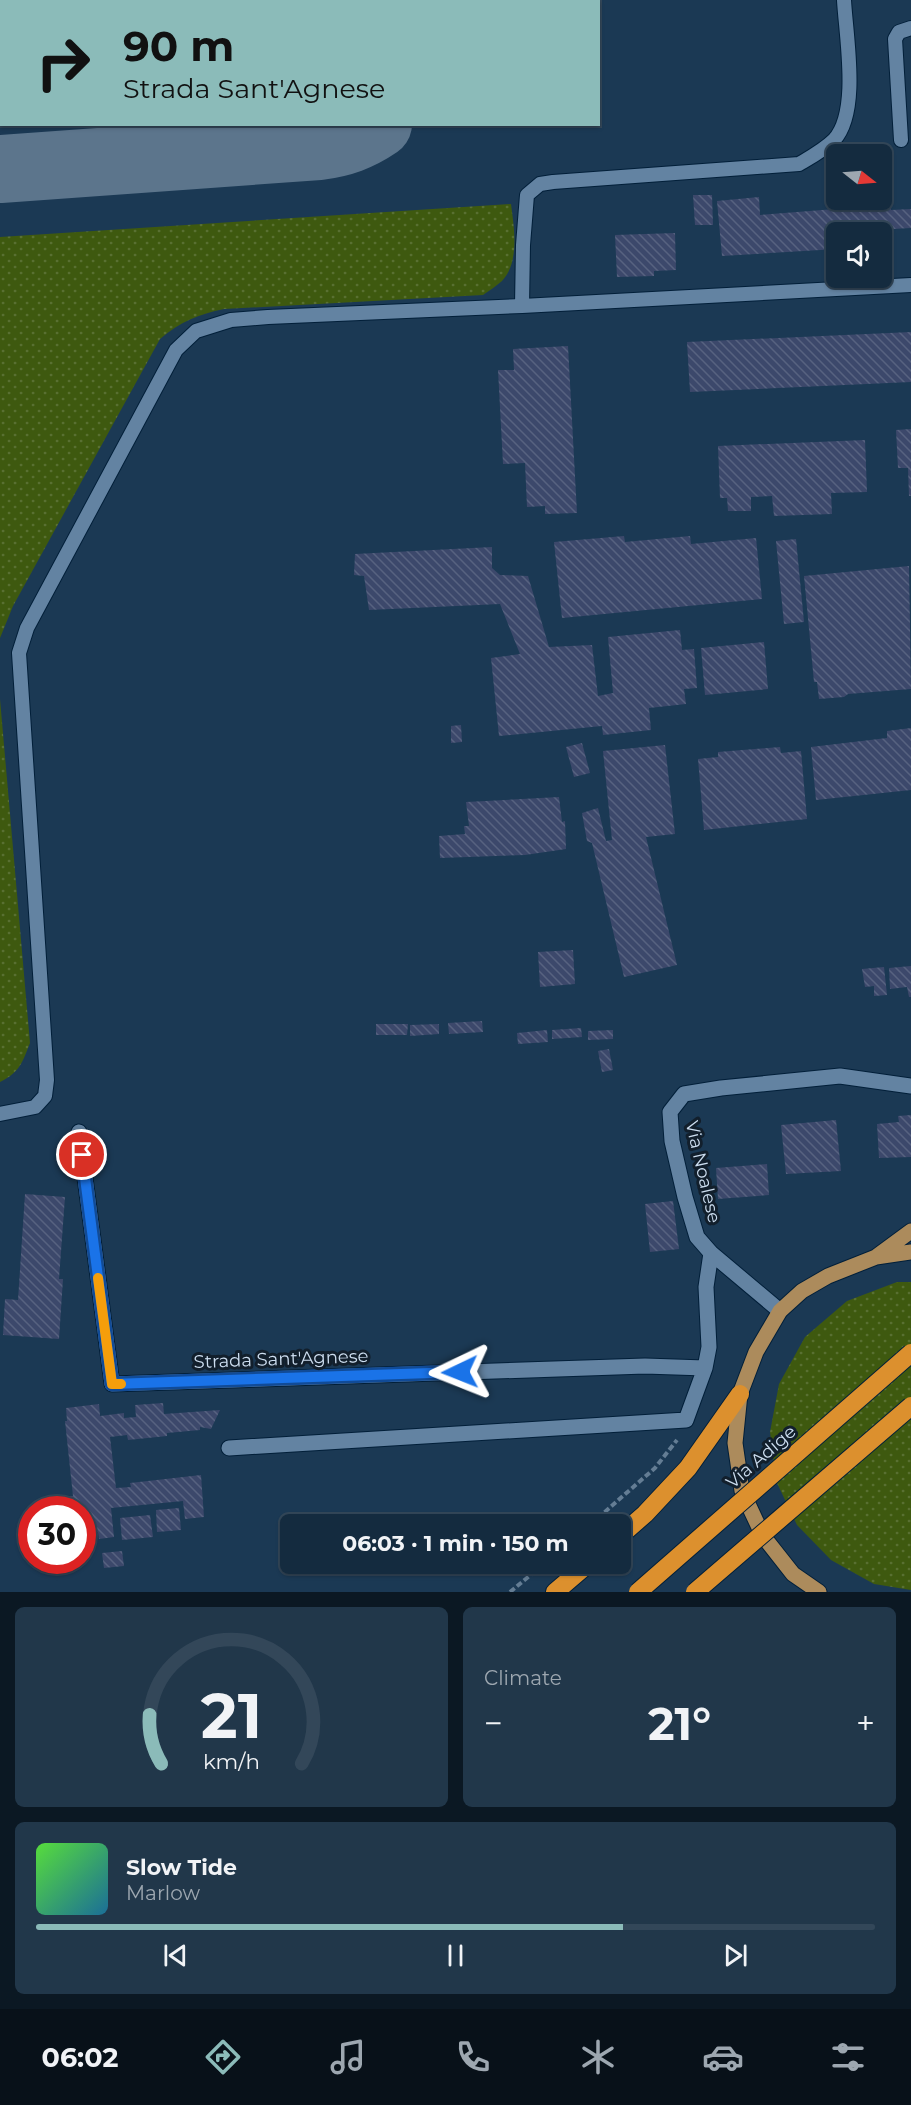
<!DOCTYPE html>
<meta charset="utf-8">
<style>
body{margin:0;font-family:Montserrat,sans-serif;background:#21374a;color:#f1f3f6;height:100vh;display:flex;flex-direction:column;font-size:22px;white-space:nowrap}
*{box-sizing:border-box;margin:0}
p{font-size:20px;color:#9da7b0}
.icon{flex:none;width:33px;height:33px;fill:none;stroke:currentColor;stroke-width:2;stroke-linecap:round;stroke-linejoin:round}
.map{position:relative;height:1592px;overflow:hidden}
.details{display:flex;flex-direction:column;gap:15px;padding:15px;background:#0b1823;flex:1}
.details>*{flex:none}
.guide{position:absolute;left:0px;top:0px;width:600px;height:126px;box-shadow:0 2px 4px #0004,0 0 0 2px #334759;background:#8bbbb9;color:#111;overflow:hidden}
.needle{width:39px;rotate:107deg}
.controls{position:absolute;left:826px;top:144px;display:grid;gap:12px}
.controls a{display:grid;place-items:center;width:66px;height:66px;border-radius:9px;background:#142b3f;box-shadow:0 2px 4px #0004,0 0 0 2px #334759;font-size:30px}
.speed{position:absolute;left:18px;top:1496px;display:flex;gap:12px;font-size:30px;font-weight:700;text-align:center}
.speed>*{display:grid;place-content:center;width:78px;height:78px;border-radius:50%;background:#142b3f;box-shadow:0 2px 4px #0004,0 0 0 2px #334759;line-height:1}
.speed .limit{border:9px solid #d22;background:#fff;color:#111}
.pin{position:absolute;display:grid;place-items:center;width:51px;height:51px;color:#fff;margin:-26px;border:3px solid #fff;border-radius:50%;box-shadow:0 2px 6px #0007}
.me{position:absolute;width:66px;margin:-33px;rotate:268deg;stroke-linejoin:round;filter:drop-shadow(0 0 4px #0008)}
.turn{display:flex;align-items:center;gap:21px;height:126px;padding:0 24px;font-size:27px}
.turn .icon{width:78px;height:78px;stroke-width:2.5}
.turn b{display:block;font-size:42px;line-height:51px}
.big{font-size:45px;font-weight:700;line-height:1.1}
.details .card{flex:1;display:flex;flex-direction:column;justify-content:center;gap:9px;min-width:0;padding:0 21px;border-radius:9px;background:#21374a}
.details .dial{align-items:center;gap:0}
.dial svg{height:156px;overflow:visible;fill:none;stroke:#334759;stroke-width:7;stroke-linecap:round;text-anchor:middle}
.dial text{fill:#f1f3f6;stroke:none}
.song{display:flex;align-items:center;gap:18px}
.cover{width:72px;height:72px;border-radius:9px;background:linear-gradient(135deg,hsl(110 70% 55%),hsl(200 70% 35%))}
.played{height:6px;border-radius:3px;background:linear-gradient(90deg,#8bbbb9 70%,#334759 70%)}
.keys{display:flex;justify-content:space-around;direction:ltr}
.heat{display:flex;justify-content:space-between;align-items:center;font-size:33px;direction:ltr}
.details .tiles{flex:1;display:grid;gap:15px;grid-template-columns:1fr 1fr}
.card:last-child{grid-column:span 2}
.trip{position:absolute;left:280px;top:1514px;width:351px;height:60px;border-radius:9px;background:#142b3f;box-shadow:0 2px 4px #0004,0 0 0 2px #334759;font-weight:700;line-height:60px;text-align:center}
.tab-bar{display:flex;height:96px;justify-content:space-around;align-items:center;background:#081119;color:#9da7b0}
.tab-bar .icon{width:42px;height:42px}
.tab-bar .current{color:#8bbbb9}
.tab-bar b{font-size:27px;color:#f1f3f6}
.map>svg:first-child{display:block}
.grass{fill:url(#grass-dots)}
.lines{fill:none;stroke-linecap:round;stroke-linejoin:round}
.taxiway{stroke:#5c758c;stroke-width:68}
.building{fill:url(#building-back-hatch)}
.lane-casing{stroke:#021f39;stroke-width:16}
.street-casing{stroke:#021f39;stroke-width:17}
.primary-casing{stroke:#021f39;stroke-width:17}
.highway-casing{stroke:#021f39;stroke-width:20}
.path{stroke:#647d94;stroke-width:4;stroke-dasharray:6 3;stroke-linecap:butt}
.lane{stroke:#6383a2;stroke-width:14}
.street{stroke:#6383a2;stroke-width:15}
.primary{stroke:#ac8b5c;stroke-width:15}
.highway{stroke:#dc902e;stroke-width:18}
.highway-bridge-casing{stroke:#021f39;stroke-width:20;stroke-linecap:butt}
.highway-bridge{stroke:#dc902e;stroke-width:18}
.route-casing{stroke:#114b97;stroke-width:15}
.route{stroke:#1a73e8;stroke-width:10}
.slow{stroke:#f59e0b;stroke-width:10}
.labels{text-anchor:middle;stroke-width:6;stroke-linejoin:round;paint-order:stroke}
.street-label{font-size:18px;fill:#ccddef;stroke:#121f2c}
</style>
<div class="map">
<svg width="911" height="1592" viewBox="0 0 911 1592">
<defs>
<pattern id="grass-dots" width="8" height="8" patternUnits="userSpaceOnUse" patternTransform="scale(1.5)"><rect width="8" height="8" fill="#3e590f"/><path d="M2 2h.1M6 6h.1" fill="none" stroke="#597032" stroke-width="1.8" stroke-linecap="round"/></pattern>
<pattern id="building-back-hatch" width="6" height="6" patternUnits="userSpaceOnUse" patternTransform="scale(1.5)"><rect width="6" height="6" fill="#3c486b"/><path d="M-1 5l2 2M0 0l6 6M5-1l2 2" fill="none" stroke="#576280"/></pattern>
</defs>
<rect width="100%" height="100%" fill="#1b3954"/>
<path class="grass" d="M0,0H320L2,2L0,92Z
M511,204C514,227 520,262 502,281C496,286 489,291 483,295L224,309C199,314 180,322 160,339L13,606L0,638V237Z
M0,699L30,1043C22,1063 20,1072 0,1082Z
M897,1282H911V1590L874,1584L831,1560L797,1525L776,1481L770,1432L779,1384L805,1337L847,1301Z"/>
<g class="lines">
<path class="taxiway" d="M422,0V2
M0,169L319,146C342,143 359,137 378,124"/>
</g>
<path class="building" d="M890,188L891,210L911,209V228L893,229V245L882,246V232H837V249L722,256L717,201L759,197L760,215L835,209L834,192H837V200H882V189Z
M693,195H712L713,225H695Z
M675,233L676,270L654,271V276L617,277L615,235Z
M911,332V382L690,392L687,342Z
M568,346L577,513L545,514V506L527,507L525,463L503,464L498,370H514L513,349Z
M911,429V496H909L908,468H898L896,430Z
M865,440L867,492L831,493L832,514L774,516L772,496L751,497V511H728L727,498H720L718,446Z
M624,536L625,542L690,536L691,544L756,538L762,599L562,618L554,542Z
M796,539L804,622L784,624L776,541Z
M492,547V568L500,575L528,576L549,647L592,645L598,696L613,693L608,637L680,630L682,650L694,649L697,688L684,689L686,704L649,708L651,730L603,735L602,726L499,736L491,658L520,654L500,604L369,610L364,576L354,575L355,554Z
M909,566L911,689L848,694L844,697L819,699L817,682H814L804,576Z
M764,642L768,689L705,695L701,648Z
M461,725L462,742L451,743V726Z
M911,728V790L816,800L811,747L887,738V731Z
M582,743L590,773L574,777L566,747Z
M665,745L675,834L646,837L677,965L624,977L592,843L587,841L582,813L598,808L606,841L612,840L603,751Z
M780,747L781,753L801,751L807,819L704,830L698,759L718,757V752Z
M559,797L562,822L565,821L566,849L525,855L440,858L439,836L465,834L464,826H469L466,802Z
M573,950L575,984L540,987L538,952Z
M911,966V997H909L907,987L890,989L889,968Z
M884,967L887,995L874,996V986L865,987L862,969Z
M482,1021L483,1032L449,1034L448,1023Z
M376,1024H408L407,1035H376Z
M439,1024V1034L410,1036V1025Z
M581,1028L582,1037L552,1039V1030Z
M547,1030L548,1042L518,1044L517,1033Z
M613,1030V1039L588,1040V1031Z
M609,1049L613,1070L602,1072L598,1051Z
M911,1115V1157L879,1158L877,1124L899,1122L898,1116Z
M836,1120L841,1171L786,1174L781,1125Z
M767,1164L769,1195L718,1199L716,1168Z
M25,1194L65,1197L59,1279H63L59,1339L3,1335L5,1299L18,1300Z
M673,1201L679,1249L650,1252L645,1204Z
M163,1403L164,1414L220,1410L211,1429L200,1427V1430L167,1433V1436L128,1440L127,1435L110,1437L116,1488L131,1487L130,1483L201,1475L204,1517L185,1519L183,1501L111,1508L114,1537L99,1539L98,1532L82,1533V1509H59L58,1497L73,1496L65,1421H67L66,1408L99,1404L100,1416L124,1413V1418L136,1417L135,1405Z
M179,1508L181,1530L157,1532L156,1510Z
M150,1515L153,1537L122,1540L120,1518Z
M122,1551L124,1566L104,1568L102,1553Z"/>
<g class="lines">
<defs>
<path id="lane" d="M901,140L895,39L899,32L911,28
M522,306L911,285
M0,1114L35,1107L45,1096L47,1080L19,653L27,628L176,350L196,331L231,320L268,317L522,306L523,245L527,195L540,184L553,182L799,164C811,157 824,150 834,140C860,112 846,37 844,0"/>
<path id="street" d="M79,1132L112,1384L645,1366L705,1368L709,1347L706,1287L711,1253
M780,1311L711,1253L697,1237L685,1197L672,1141L670,1112L684,1094L721,1088L840,1076L911,1086
M229,1448L686,1420L705,1368"/>
<path id="primary" d="M877,1256L911,1231
M819,1592L793,1574L763,1536L742,1491L735,1443L740,1394L756,1352L780,1311L802,1291L828,1276L876,1257L911,1252"/>
<path id="highway" d="M621,1535L645,1514L688,1468L740,1394
M555,1592L589,1563"/>
</defs>
<use href="#lane" class="lane-casing"/>
<use href="#street" class="street-casing"/>
<use href="#primary" class="primary-casing"/>
<use href="#highway" class="highway-casing"/>
<path class="path" d="M591,1524L655,1468L677,1440
M510,1592L545,1563"/>
<use href="#lane" class="lane"/>
<use href="#street" class="street"/>
<use href="#primary" class="primary"/>
<use href="#highway" class="highway"/>
<defs>
<path id="highway-bridge" d="M638,1592L911,1353
M695,1592L911,1406"/>
</defs>
<use href="#highway-bridge" class="highway-bridge-casing"/>
<use href="#highway-bridge" class="highway-bridge"/>
</g>
<g class="lines">
<defs>
<path id="route" d="M82,1155L112,1384L460,1372"/>
</defs>
<use href="#route" class="route-casing"/>
<use href="#route" class="route"/>
<path class="slow" d="M98,1278L112,1384H121"/>
</g>
<g class="labels">
<g class="street-label">
<text transform="translate(703 1172) rotate(77)" y="6">Via Noalese</text>
<text transform="translate(281 1359) rotate(-2)" y="6">Strada Sant'Agnese</text>
<text transform="translate(761 1457) rotate(-41)" y="6">Via Adige</text>
</g>
</g>
</svg>
<div class="controls">
<a><svg class="needle" viewBox="-14 -14 28 28"><path d="M0-13l5 13h-10z" fill="#e53935"/><path d="M0 13l5-13h-10z" fill="#9da7b0"/></svg></a>
<a><svg class="icon" aria-label="sound" viewBox="0 0 24 24"><path d="M4 9h4l5-4v14l-5-4H4zM17 9q2 3 0 6"/></svg></a>
</div>
<div class="speed"><div class="limit">30</div></div>
<div class="pin" style="left:82px;top:1155px;background:#d93025"><svg class="icon" aria-label="arrive" viewBox="0 0 24 24"><path d="M6 21V4h12l-3 4 3 4H6"/></svg></div>
<svg class="me" style="left:460px;top:1372px" viewBox="-20 -20 40 40"><path d="M0-17L14 15 0 8-14 15z" fill="#1a73e8" stroke="#fff" stroke-width="4"/></svg>
<div class="trip">06:03 · 1 min · 150 m</div>
<div class="guide">
<div class="turn"><svg class="icon" aria-label="right" viewBox="0 0 24 24"><path d="M7 20v-9h11M14 6l5 5-5 5"/></svg><div><b>90 m</b>Strada Sant'Agnese</div></div>
</div>
</div>
<section class="details">
<div class="tiles">
<div class="card dial"><svg viewBox="0 0 100 80">
<path d="M14 69A42 42 0 1 1 86 69"/>
<path d="M14 69A42 42 0 0 1 8 44" stroke="#8bbbb9"/>
<text x="50" y="56" font-size="32" font-weight="700">21</text>
<text x="50" y="72" font-size="11">km/h</text>
</svg></div>
<div class="card"><p>Climate</p>
<div class="heat"><a>−</a><b class="big">21°</b><a>+</a></div>
</div>
<div class="card">
<div class="song"><i class="cover"></i><div><b>Slow Tide</b><p>Marlow</p></div></div>
<div class="played"></div>
<div class="keys"><svg class="icon" aria-label="previous" viewBox="0 0 24 24"><path d="M18 5L8 12l10 7zM5 5v14"/></svg><svg class="icon" aria-label="pause" viewBox="0 0 24 24"><path d="M8 5v14M16 5v14"/></svg><svg class="icon" aria-label="next" viewBox="0 0 24 24"><path d="M6 5l10 7-10 7zM19 5v14"/></svg></div>
</div>
</div>
</section>
<nav class="tab-bar">
<b>06:02</b>
<svg class="icon current" aria-label="directions" viewBox="0 0 24 24"><path d="M12 3l9 9-9 9-9-9zM9 14v-3h6M13 9l2 2-2 2"/></svg>
<svg class="icon" aria-label="music" viewBox="0 0 24 24"><path d="M9 18V5l10-2v13"/><circle cx="6" cy="18" r="3"/><circle cx="16" cy="16" r="3"/></svg>
<svg class="icon" aria-label="phone" viewBox="0 0 24 24"><path d="M5 4h4l2 5-3 2q2 4 5 5l2-3 5 2v4C11 20 4 13 5 4z"/></svg>
<svg class="icon" aria-label="climate" viewBox="0 0 24 24"><path d="M12 3v18M4 7l16 10M4 17L20 7"/></svg>
<svg class="icon" aria-label="car" viewBox="0 0 24 24"><path d="M5 17H2v-5l4-1 3-4h7l3 4 3 1v5h-3M9 17h6M6 11h13"/><circle cx="7" cy="17" r="2"/><circle cx="17" cy="17" r="2"/></svg>
<svg class="icon" aria-label="filters" viewBox="0 0 24 24"><path d="M4 7h16M4 17h16"/><circle cx="9" cy="7" r="2"/><circle cx="15" cy="17" r="2"/></svg>
</nav>
